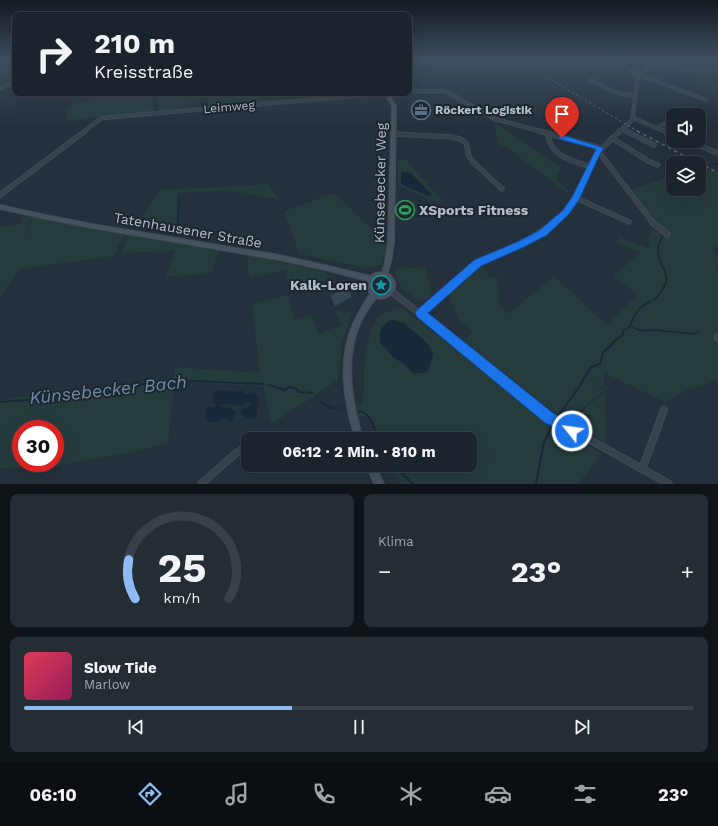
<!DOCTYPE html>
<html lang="de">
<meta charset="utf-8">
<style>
body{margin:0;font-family:"Work Sans",sans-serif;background:#242c34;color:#f1f3f6;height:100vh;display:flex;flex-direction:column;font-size:15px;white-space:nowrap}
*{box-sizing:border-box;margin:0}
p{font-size:13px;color:#a0a4a9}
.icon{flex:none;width:22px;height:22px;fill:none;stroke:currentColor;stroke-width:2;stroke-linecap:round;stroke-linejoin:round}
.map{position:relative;height:484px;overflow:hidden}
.details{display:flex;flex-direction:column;gap:10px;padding:10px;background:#0f1418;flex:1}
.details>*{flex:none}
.top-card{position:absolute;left:12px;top:12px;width:400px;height:84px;border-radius:8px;box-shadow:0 4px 16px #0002,0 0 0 1px #394148;background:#1b242c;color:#f1f3f6;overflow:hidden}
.buttons{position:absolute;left:666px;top:108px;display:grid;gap:8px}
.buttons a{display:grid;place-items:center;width:40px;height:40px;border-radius:8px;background:#1b242c;box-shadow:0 4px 16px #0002,0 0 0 1px #394148;font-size:20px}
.speed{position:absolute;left:12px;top:420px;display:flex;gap:8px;font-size:20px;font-weight:700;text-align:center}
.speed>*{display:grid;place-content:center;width:52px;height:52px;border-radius:50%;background:#1b242c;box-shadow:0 4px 16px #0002,0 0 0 1px #394148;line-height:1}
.speed .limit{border:6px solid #d22;background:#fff;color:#111}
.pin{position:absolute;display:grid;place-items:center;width:34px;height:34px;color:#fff;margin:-41px -17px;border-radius:50% 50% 50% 0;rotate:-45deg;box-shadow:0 0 4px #0007}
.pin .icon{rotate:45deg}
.me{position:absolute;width:44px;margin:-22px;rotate:300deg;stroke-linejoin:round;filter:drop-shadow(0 0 3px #0008)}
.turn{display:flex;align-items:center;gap:14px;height:84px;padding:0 16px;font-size:18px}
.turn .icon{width:52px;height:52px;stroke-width:2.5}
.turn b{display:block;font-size:28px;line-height:34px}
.big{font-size:30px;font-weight:700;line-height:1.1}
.details .widget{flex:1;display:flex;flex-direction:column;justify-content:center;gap:6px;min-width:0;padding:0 14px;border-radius:8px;background:#242c34}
.details .dial{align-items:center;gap:0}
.dial svg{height:104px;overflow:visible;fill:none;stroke:#394148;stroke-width:7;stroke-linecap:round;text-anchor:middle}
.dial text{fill:#f1f3f6;stroke:none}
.song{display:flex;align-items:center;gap:12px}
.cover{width:48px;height:48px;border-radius:6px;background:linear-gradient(135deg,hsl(350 70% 55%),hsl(330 70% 35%))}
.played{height:4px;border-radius:2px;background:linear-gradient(90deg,#8ebcf2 40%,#394148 40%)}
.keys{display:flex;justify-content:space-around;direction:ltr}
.heat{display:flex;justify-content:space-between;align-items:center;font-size:22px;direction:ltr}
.details .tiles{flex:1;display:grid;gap:10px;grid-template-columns:1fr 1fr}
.widget:last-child{grid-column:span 2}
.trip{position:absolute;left:241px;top:432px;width:236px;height:40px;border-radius:8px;background:#1b242c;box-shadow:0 4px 16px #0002,0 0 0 1px #394148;font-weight:700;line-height:40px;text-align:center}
.dock{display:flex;height:64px;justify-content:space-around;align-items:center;background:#0b0e12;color:#a0a4a9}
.dock .icon{width:28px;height:28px}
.dock .active{color:#8ebcf2}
.dock b{font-size:18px;color:#f1f3f6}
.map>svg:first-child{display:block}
.green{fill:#263b3c;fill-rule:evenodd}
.water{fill:#182838}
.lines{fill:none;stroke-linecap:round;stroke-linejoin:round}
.stream-far1{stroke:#182838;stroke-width:1.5}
.stream{stroke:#182838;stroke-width:2}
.building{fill:#374452}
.street-far3-casing{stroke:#414b54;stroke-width:4.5}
.street-far2-casing{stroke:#414b54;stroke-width:5.5}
.street-far1-casing{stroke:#414b54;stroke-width:7}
.street-casing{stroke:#414b54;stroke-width:8}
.secondary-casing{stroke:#414b54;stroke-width:2}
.street-far3{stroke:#38424b;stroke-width:3}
.street-far2{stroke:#38424b;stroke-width:4}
.street-far1{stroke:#38424b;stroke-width:5}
.street{stroke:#38424b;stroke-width:6}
.secondary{fill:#46515e;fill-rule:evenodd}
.rail-far1{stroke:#5a6672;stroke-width:1;stroke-dasharray:2.5 2.5;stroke-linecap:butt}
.rail{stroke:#5a6672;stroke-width:1.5;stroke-dasharray:3.5 3.5;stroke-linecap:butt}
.route{fill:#1a73e8;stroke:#114b97}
.labels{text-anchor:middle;stroke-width:4;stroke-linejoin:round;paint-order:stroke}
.far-street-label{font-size:12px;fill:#b4bdc7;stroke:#1d2730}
.far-poi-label{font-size:12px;font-weight:bold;fill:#b4bdc7;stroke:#1d2730;text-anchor:start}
.street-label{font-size:14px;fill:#b4bdc7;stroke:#1d2730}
.poi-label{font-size:14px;font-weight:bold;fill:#b4bdc7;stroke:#1d2730;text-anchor:start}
.near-water-label{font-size:18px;font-style:italic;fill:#6f89a4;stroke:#1d2730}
</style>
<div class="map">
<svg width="718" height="484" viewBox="0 0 718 484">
<rect width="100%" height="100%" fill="#24303b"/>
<path class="green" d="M660,59H704L718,65V75L711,79L712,83L718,87V91L691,82L696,77L656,63Z
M15,66V79L0,82V69Z
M105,93H152L154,113L67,120V107Z
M155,93H256L261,104L208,109V98L192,100L189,104L177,106L178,111L159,113Z
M494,121L562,169L555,179L569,191L570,195L507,148L498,144Z
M398,160H406L444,202L432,201L398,185Z
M699,165L718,174V242L713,253L718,256V262L716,266L718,272V332L715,337L718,341V380L685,391L665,402L604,373L605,390L582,371L604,391L565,421L464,341L473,331L459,322L448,292L482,264L489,278H497L499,295L498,302L508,314L554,276L607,325L638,294L613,277L640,252L617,243L619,236L650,249L648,238L651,230L662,234L665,231L657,225L630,190C644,185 658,182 671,173L673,174V189H699Z
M269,184L278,199L234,191L178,193L176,231L142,226L136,227L160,190Z
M334,193L388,244L381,265L367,268L299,254L284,211Z
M23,215L31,217L25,246L32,217L124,234L114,256L19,269L0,297V227L20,224L19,227Z
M129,235L219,251L211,273L165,277L175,251L121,253Z
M247,255L325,272L328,274L324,282L290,291L286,270L249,278Z
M425,267L432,296L419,302L402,288L394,272V269Z
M288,295L294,320L312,315L319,334L341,325L335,311L353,312L342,342L338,380L272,424L263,386L174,382L168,443L128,453L47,467L0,468V400L174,377L175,367L260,373L252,304ZM21,429H55V463H21Z
M401,307L549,423L602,454L578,484H401L388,465H470V439H377L369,417L366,416L359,417L356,405L361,404C366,393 363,381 364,370C365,350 369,332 378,315ZM404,323L429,345L433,353L429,369L411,372C403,360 377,350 380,333Z
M605,392L606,443L568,422Z"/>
<path class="water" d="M402,172H410L432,195L430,196L426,195L403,185L401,183V174Z
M393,320L404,323L429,345L433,353V356L427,372L414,374L406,365L393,357L380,342V333L382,328L388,321Z
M220,390L235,392L243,391L244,395L255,392L259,403L256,418L254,420L243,416L241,413L242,410L251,406V401L242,405L222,404L220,406L234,410L236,413L231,421L225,418C218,421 211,426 205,419L206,410L209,407H215L216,404L213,402L212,395L215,392Z"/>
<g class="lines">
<path class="stream-far1" d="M713,165L718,164
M704,175L707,171
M177,230L179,199
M654,300C682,271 653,270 659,244C660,241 662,238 663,235
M631,327L643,331L654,330L694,334L699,332
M617,339L623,335V331L630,326C634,314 639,307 651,301"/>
<path class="stream" d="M269,385L285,390L289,387L295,388L299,392L312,393
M0,402L26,400L173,380L264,384
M320,402L332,408H340
M359,411C372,413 374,428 378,439
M556,419L579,387L591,367L600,364L603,353L618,338
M393,465L413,484
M536,484L544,442L554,422"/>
</g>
<path class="building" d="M348,289L352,297L335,306L330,295Z"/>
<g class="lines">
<defs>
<path id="street-far3" d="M611,59L637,74L706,100
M589,79L614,92L635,96
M0,88L15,81
M409,91H445L495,119L543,132
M633,118L666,132
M657,128L673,119
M622,129L628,132
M83,132L102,118L389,93
M619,132L632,120L638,78L657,59"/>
<path id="street-far2" d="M539,131L600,148
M626,131L654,145
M664,131L673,135
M394,134L451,137L460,139L466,143L469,156L473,162L502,189
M548,134C550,157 572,160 590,167
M612,138L648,161L658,165
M687,141L718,153
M597,153L601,155L654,224
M0,195L85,131
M576,198L629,222
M553,224L561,218L576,198L597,153L620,131"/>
<path id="street-far1" d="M653,223L667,234
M391,291L452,339
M420,313L477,263L521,245L555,223
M717,337L718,339"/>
<path id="street" d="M450,338L549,417L669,484
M642,469L664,410
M201,484L235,454L248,446"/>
<path id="secondary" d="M384,93H388L396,106L394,242L391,262L388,273C403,283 392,303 376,298C370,306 364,315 360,324C344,360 352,403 363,439H355C344,402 337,360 353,324C358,313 364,303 370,294L367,287L368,281L325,270L279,260L92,228L46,219L0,209V205L46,215L92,224L279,255L325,265L370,276L375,273L382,272L385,262L388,242L392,106ZM379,277L384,278L388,282V289L383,293H378L374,288V281Z
M366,465H375L384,484H374Z"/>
</defs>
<use href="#street-far3" class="street-far3-casing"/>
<use href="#street-far2" class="street-far2-casing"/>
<use href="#street-far1" class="street-far1-casing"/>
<use href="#street" class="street-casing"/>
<use href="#secondary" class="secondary-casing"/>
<use href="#street-far3" class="street-far3"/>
<use href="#street-far2" class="street-far2"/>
<use href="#street-far1" class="street-far1"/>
<use href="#street" class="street"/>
<use href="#secondary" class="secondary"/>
<path class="rail-far1" d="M516,59L639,132"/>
<path class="rail" d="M637,131L698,163
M699,163L718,173"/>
</g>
<linearGradient id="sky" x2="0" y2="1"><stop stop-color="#141a20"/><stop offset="0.47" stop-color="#3f4e60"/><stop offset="1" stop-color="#3f4e60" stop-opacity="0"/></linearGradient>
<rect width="718" height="126" fill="url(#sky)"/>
<path class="route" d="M562,135L604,148L600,154L579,200L569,214L547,235L524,247L481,266L428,313L553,413L576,426L578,431L576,435L572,437L544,422L417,317L415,313L417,310L474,260L517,242L540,230L563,210L572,197L596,149L559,139V136Z"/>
<defs>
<symbol id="office-ring" viewBox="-11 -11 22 22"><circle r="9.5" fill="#1d2730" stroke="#5c6f8a" stroke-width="1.5"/><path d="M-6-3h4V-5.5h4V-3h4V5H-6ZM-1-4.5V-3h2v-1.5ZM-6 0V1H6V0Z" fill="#5c6f8a"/></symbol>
<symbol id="stadium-ring" viewBox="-11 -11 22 22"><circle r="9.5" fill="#1d2730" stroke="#2e9e5b" stroke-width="1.5"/><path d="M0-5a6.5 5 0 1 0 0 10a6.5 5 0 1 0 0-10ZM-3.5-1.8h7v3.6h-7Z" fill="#2e9e5b"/></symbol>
<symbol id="sight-ring" viewBox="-11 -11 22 22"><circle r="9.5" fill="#1d2730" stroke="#0f9aa8" stroke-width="1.5"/><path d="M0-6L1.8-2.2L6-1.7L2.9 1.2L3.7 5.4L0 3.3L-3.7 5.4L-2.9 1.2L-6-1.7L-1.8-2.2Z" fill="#0f9aa8"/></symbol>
</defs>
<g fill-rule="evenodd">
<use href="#office-ring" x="410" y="99" width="22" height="22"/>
<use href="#stadium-ring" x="394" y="199" width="22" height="22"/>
<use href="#sight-ring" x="370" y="274" width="22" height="22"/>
</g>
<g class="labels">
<g class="far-street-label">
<text transform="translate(229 107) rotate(-5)" y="4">Leimweg</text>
</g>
<g class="far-poi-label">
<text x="435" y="114">Röckert Logistik</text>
</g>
<g class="street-label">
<text transform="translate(380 183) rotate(-89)" y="5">Künsebecker Weg</text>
<text transform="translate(188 230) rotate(10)" y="5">Tatenhausener Straße</text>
</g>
<g class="poi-label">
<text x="419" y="215">XSports Fitness</text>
<text x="367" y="290" text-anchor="end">Kalk-Loren</text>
</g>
<g class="near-water-label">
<text transform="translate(108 390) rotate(-6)" y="6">Künsebecker Bach</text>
</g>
</g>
</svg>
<div class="buttons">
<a><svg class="icon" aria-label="sound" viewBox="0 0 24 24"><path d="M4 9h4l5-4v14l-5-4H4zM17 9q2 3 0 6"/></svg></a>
<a><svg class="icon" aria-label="layers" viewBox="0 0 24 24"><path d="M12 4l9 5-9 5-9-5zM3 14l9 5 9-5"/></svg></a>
</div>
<div class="speed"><div class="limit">30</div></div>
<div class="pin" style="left:562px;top:138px;background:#d93025"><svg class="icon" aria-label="arrive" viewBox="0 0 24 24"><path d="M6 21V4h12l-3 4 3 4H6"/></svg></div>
<svg class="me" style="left:572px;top:431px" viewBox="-20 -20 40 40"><circle r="17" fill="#1a73e8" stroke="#fff" stroke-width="3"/><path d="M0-11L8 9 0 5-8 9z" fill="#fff"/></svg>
<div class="trip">06:12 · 2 Min. · 810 m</div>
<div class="top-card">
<div class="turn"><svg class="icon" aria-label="right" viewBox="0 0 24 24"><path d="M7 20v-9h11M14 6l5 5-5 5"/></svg><div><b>210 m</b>Kreisstraße</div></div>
</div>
</div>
<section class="details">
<div class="tiles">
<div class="widget dial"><svg viewBox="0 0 100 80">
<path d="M14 69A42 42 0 1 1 86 69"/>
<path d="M14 69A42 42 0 0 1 9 39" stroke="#8ebcf2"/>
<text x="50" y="56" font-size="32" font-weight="700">25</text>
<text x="50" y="72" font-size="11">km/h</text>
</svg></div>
<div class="widget"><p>Klima</p>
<div class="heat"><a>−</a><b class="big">23°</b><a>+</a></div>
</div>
<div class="widget">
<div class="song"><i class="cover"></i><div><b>Slow Tide</b><p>Marlow</p></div></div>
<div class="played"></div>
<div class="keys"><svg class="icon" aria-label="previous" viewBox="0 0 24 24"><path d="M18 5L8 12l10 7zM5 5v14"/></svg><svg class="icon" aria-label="pause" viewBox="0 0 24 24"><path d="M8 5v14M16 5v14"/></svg><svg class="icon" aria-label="next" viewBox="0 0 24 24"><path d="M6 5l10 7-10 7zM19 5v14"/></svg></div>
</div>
</div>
</section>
<nav class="dock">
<b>06:10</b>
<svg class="icon active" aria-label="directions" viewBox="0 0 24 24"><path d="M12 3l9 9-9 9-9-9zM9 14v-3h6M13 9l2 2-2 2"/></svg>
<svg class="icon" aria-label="music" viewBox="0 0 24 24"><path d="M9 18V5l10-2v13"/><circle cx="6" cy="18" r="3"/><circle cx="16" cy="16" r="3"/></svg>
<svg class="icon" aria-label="phone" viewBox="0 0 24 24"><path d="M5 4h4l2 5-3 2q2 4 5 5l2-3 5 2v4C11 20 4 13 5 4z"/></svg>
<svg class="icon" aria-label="climate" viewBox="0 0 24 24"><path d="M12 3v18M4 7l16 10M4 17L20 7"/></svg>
<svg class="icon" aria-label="car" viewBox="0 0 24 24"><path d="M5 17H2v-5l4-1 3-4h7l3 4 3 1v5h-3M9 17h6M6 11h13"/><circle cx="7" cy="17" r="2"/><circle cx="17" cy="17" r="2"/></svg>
<svg class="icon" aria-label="filters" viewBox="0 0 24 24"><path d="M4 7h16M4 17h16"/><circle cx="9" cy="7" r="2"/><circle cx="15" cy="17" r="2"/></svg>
<b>23°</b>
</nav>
